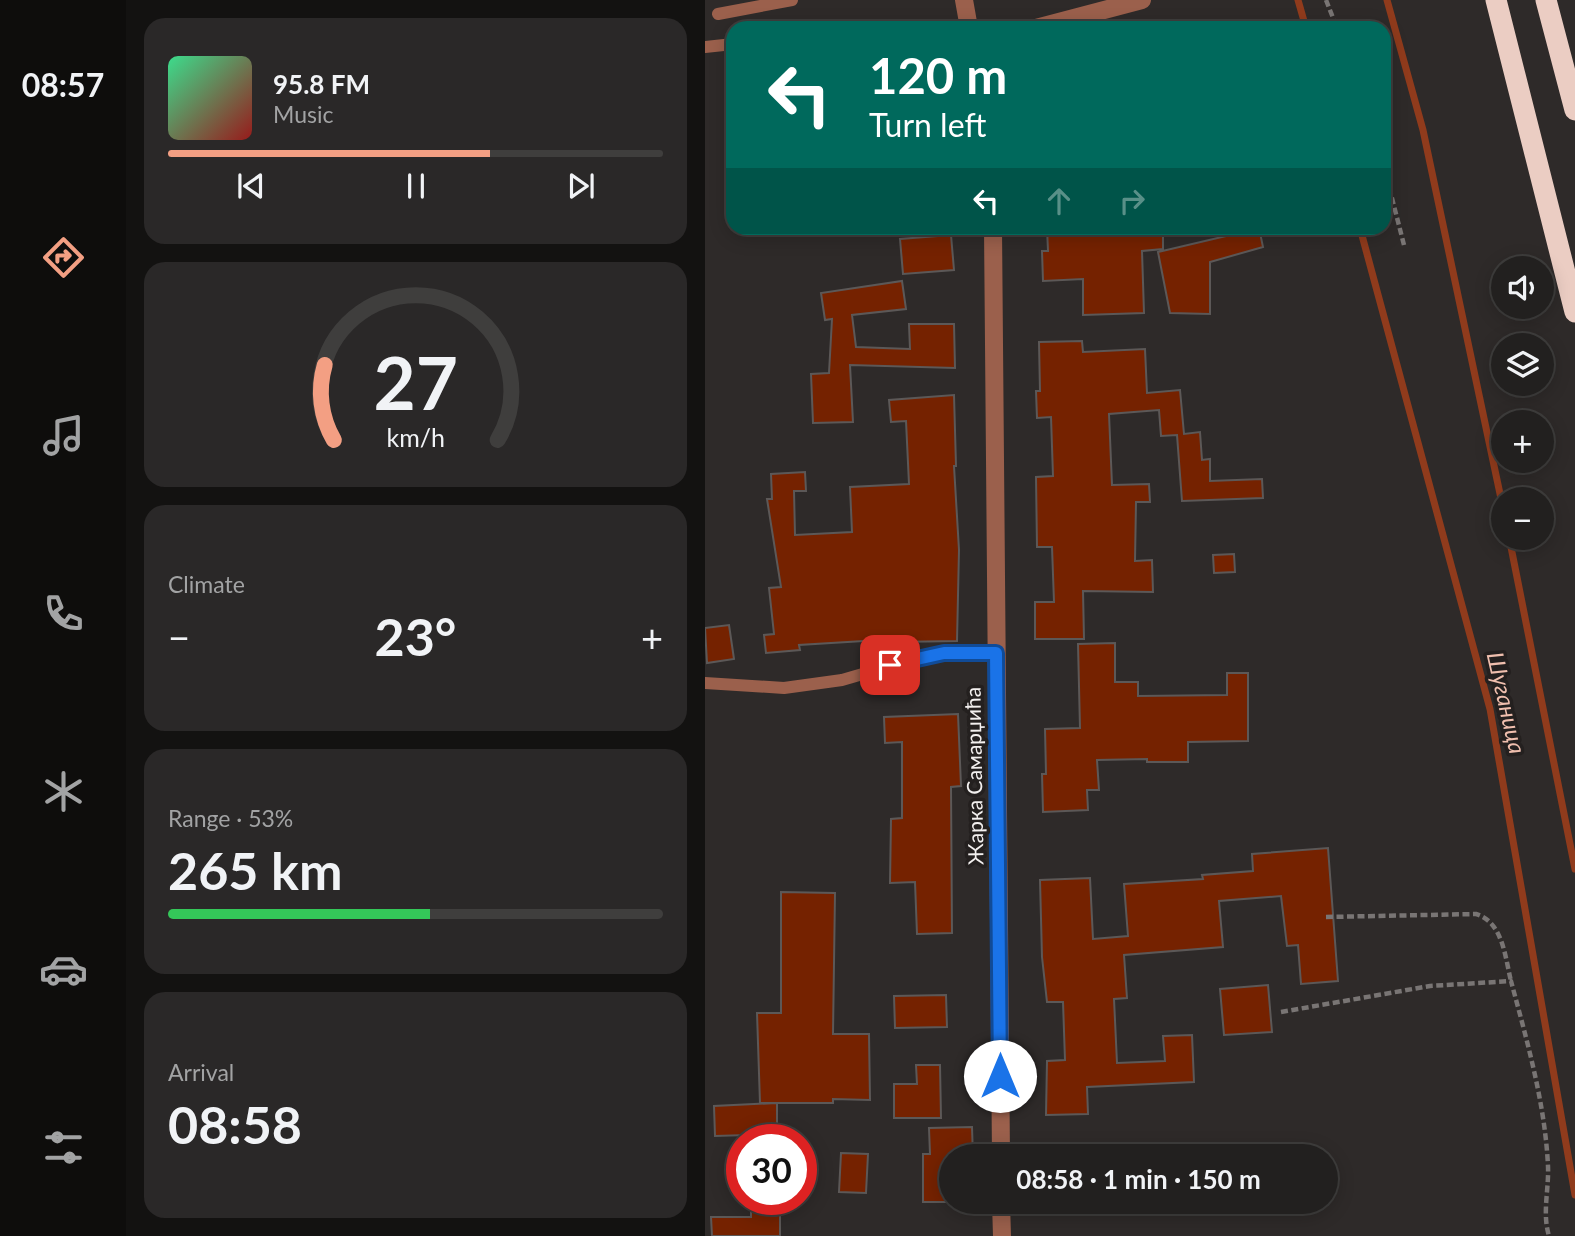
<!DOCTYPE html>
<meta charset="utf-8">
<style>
body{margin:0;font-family:Lato,sans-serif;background:#2a2828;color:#f1f3f6;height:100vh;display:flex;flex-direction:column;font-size:26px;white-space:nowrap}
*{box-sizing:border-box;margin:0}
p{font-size:23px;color:#a2a3a4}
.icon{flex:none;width:38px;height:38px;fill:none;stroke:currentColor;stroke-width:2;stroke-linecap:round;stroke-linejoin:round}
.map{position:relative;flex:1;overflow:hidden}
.details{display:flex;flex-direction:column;gap:18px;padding:18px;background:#131211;width:579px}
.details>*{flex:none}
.hud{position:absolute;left:21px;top:21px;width:665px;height:214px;border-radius:21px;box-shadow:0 4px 18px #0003,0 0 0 2px #3f3e3d;background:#00695c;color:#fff;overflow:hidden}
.controls{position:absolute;left:786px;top:256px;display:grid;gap:14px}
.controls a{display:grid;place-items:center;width:63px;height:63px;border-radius:50%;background:#22201f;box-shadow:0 4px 18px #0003,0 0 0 2px #3f3e3d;font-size:35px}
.speed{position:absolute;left:21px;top:1124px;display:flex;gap:14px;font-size:35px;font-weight:700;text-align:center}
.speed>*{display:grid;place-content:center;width:91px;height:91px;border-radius:50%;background:#22201f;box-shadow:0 4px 18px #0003,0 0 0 2px #3f3e3d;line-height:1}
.speed .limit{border:10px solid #d22;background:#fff;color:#111}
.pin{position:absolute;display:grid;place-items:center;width:60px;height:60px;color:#fff;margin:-30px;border-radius:14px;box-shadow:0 4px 10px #0006}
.me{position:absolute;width:77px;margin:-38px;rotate:0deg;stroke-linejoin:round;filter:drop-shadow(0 0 5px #0008)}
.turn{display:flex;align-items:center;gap:24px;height:147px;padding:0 28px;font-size:32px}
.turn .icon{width:91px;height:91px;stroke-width:2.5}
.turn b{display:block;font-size:49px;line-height:60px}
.lanes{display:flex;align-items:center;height:66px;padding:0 28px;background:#0003;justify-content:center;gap:35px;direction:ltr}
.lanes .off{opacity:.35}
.big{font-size:52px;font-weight:700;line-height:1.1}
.details .card{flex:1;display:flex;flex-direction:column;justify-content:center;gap:10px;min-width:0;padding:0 24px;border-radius:21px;background:#2a2828}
.details .dial{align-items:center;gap:0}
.dial svg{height:182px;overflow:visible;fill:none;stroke:#3f3e3d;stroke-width:7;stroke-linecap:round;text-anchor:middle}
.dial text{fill:#f1f3f6;stroke:none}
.song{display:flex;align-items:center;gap:21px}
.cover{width:84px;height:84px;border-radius:10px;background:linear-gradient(135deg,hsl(150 70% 55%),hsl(0 70% 35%))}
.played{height:7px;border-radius:4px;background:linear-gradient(90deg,#f39f83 65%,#3f3e3d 65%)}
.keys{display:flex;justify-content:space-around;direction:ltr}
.heat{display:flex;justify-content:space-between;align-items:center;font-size:38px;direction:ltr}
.charge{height:10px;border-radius:5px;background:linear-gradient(90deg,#34c759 53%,#3f3e3d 0)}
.trip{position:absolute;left:234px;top:1144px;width:399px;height:70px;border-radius:35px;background:#22201f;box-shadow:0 4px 18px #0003,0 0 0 2px #3f3e3d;font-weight:700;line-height:70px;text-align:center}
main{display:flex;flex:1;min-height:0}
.tabs{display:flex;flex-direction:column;width:126px;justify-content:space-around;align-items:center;background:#0e0d0c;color:#a2a3a4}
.tabs .icon{width:49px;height:49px}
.tabs .on{color:#f39f83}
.tabs b{font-size:32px;color:#f1f3f6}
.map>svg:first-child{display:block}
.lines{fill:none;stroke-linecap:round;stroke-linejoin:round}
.stream{stroke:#903b1c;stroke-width:7}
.building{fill:#752200;stroke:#5c5857;stroke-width:2}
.path{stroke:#797574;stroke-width:4.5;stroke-dasharray:7 3.5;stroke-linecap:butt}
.lane{stroke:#9b604c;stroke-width:12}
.street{stroke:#9b604c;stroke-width:18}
.highway{stroke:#ebcdc3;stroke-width:21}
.route-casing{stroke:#114b97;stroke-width:18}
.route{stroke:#1a73e8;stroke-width:12}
.labels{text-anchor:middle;stroke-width:7;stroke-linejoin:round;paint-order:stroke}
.street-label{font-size:21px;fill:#f3f0ef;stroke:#24201f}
.water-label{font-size:23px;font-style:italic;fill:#f0bfae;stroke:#24201f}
</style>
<main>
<nav class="tabs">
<b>08:57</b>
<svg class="icon on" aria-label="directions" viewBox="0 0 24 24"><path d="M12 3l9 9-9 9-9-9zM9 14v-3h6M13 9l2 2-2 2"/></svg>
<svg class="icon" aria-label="music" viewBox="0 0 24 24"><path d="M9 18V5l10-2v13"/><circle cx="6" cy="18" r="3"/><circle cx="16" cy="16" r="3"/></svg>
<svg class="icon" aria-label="phone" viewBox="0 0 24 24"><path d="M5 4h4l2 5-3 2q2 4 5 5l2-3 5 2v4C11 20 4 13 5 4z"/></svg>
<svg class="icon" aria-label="climate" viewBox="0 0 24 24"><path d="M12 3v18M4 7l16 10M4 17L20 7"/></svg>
<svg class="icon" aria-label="car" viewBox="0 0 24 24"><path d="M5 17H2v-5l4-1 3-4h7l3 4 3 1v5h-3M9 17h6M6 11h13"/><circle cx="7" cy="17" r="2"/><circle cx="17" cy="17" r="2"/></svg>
<svg class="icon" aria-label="filters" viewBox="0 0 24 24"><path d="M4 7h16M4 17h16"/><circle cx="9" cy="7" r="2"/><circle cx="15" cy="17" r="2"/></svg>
</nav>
<section class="details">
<div class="card">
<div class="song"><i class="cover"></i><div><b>95.8 FM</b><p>Music</p></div></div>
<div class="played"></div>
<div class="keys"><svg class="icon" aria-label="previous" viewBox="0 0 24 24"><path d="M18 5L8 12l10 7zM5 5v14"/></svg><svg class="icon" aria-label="pause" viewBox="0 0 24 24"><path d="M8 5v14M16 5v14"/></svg><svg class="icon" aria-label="next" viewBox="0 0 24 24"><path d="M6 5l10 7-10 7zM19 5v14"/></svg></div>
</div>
<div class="card dial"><svg viewBox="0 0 100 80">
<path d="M14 69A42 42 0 1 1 86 69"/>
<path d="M14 69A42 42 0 0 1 10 36" stroke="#f39f83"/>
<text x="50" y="56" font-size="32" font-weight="700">27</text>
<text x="50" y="72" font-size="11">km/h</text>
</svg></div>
<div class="card"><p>Climate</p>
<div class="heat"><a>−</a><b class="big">23°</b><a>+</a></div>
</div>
<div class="card"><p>Range · 53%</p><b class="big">265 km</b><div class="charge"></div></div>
<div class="card"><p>Arrival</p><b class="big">08:58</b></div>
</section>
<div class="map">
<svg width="870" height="1236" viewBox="0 0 870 1236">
<rect width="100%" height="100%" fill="#2e2a29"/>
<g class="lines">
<path class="stream" d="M593,0L601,28
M682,0L718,130L798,508
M655,228L785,709L870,1195
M804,537L870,869"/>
</g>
<path class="building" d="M342,228H458V249L437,251L439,313L378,315V279L338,281L337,251H343Z
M533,228H554L558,247L505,262V314L465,313L453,252L534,233Z
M246,235L249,270L198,274L195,239Z
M197,281L201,309L147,315L151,347L205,349L204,324H249L250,368L145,365L148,422L108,423L106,374L124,373L127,319L120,320L116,293Z
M377,341L378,352L440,349L442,393L475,390L479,434L495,432L497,460L505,459V481L557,479L558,498L477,501L472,435L456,436L454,410L404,414L407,485L444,484L445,502H431L430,561L447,560L448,592L378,591L379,639H330V602H349L347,547H332L331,477L348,476L346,417L332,418L331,391H335L334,342Z
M249,395L251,466H249L254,550L252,641L191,642V639L94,645L95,650L61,653L59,635L69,634L64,588L76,587L62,499H67L66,474L100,472L101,491H89L90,535L147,532L145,487L204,484L201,421L186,422L184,400Z
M529,554L530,572L509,573L508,555Z
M24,625L29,659L2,663L0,628Z
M410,643V682H433V696L522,695V673H543V741L483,742V762H442V759L392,760L394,790H382L383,810L338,812L337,774H341L340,729L375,728L373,644Z
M253,714L256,786L246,787L247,933L212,934L210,882L185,883L186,819L197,818V742L180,743L179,717Z
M623,848L633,981L596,984L593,945L582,946L576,896L514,901L518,947L419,955L422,998L409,999L412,1063L460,1061L458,1036L487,1035L489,1082L382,1087L383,1114L341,1115L342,1061L360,1060L358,1002H342L337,957L335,880L385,878L388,939L423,936L419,884L498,879L497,875L548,871L547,854Z
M76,892L130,893L128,1034H164L165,1100L128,1099V1103H55L52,1013H76Z
M563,985L567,1032L519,1035L515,989Z
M241,995L242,1027L190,1028L189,996Z
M211,1065H235L236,1118H189V1084H212Z
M72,1103V1134L10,1136L9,1106Z
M267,1127L268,1157H247V1181H240V1202H218V1154H225L224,1128Z
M136,1153L163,1154L161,1193L134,1192Z
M46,1199H75V1236H7L6,1217H46Z"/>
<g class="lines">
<path class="path" d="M621,0L632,28
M679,167L699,245
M621,917L771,914C798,922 800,957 806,981
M576,1012L725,986L806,981C822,1041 840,1103 843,1166C844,1190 837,1213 844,1236"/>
<path class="lane" d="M13,14L87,0
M202,28L264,26
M0,47L28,44
M0,683L79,688L137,680L223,655L258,651L291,653"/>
<path class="street" d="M259,0L264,28
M331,28L437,0
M288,228L296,1157
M296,1202L297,1236"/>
<path class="highway" d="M791,0L870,312
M841,0L870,110"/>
</g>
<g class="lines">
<defs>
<path id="route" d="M185,665L239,653H291L295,1076"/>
</defs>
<use href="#route" class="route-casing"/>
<use href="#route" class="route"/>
</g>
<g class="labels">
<g class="street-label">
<text transform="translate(270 776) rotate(-91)" y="7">Жарка Самарџића</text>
</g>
<g class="water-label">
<text transform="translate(801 703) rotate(77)" y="8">Шуганица</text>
</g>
</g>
</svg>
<div class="controls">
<a><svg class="icon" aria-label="sound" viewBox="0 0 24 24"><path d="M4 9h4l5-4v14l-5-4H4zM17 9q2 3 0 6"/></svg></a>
<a><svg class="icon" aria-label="layers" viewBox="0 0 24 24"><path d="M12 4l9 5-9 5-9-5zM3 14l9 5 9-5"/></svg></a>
<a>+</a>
<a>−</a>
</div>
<div class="speed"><div class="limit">30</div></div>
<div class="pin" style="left:185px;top:665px;background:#d93025"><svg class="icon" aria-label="arrive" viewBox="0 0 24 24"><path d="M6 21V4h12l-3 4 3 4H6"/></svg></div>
<svg class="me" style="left:295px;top:1076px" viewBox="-20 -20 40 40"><circle r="19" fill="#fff"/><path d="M0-13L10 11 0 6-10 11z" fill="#1a73e8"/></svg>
<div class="trip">08:58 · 1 min · 150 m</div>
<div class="hud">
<div class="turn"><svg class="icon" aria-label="left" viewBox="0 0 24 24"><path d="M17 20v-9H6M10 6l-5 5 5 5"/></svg><div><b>120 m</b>Turn left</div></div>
<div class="lanes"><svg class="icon" aria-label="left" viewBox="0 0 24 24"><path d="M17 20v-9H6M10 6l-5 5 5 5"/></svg><svg class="icon off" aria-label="ahead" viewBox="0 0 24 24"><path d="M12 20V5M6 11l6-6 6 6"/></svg><svg class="icon off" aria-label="right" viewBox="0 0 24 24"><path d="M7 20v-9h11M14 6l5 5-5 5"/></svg></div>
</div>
</div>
</main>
